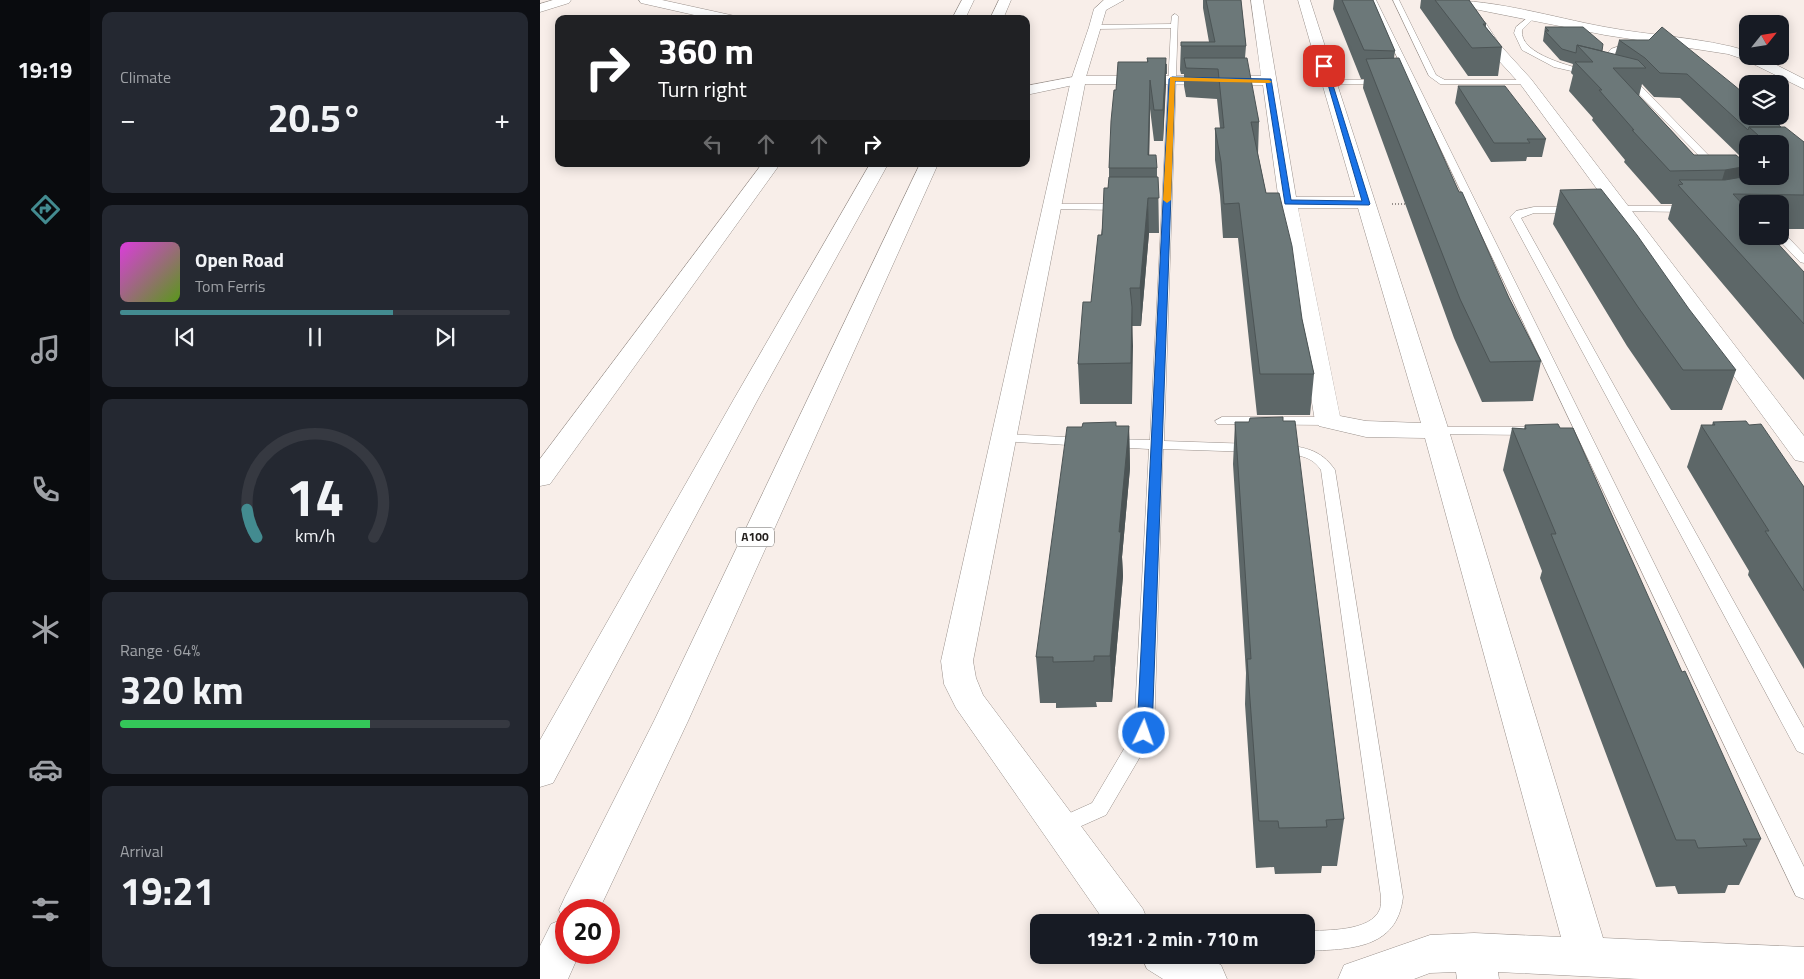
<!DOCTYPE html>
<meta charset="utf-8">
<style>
body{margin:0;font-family:"Titillium Web",sans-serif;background:#242831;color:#f1f3f6;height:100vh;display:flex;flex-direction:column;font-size:19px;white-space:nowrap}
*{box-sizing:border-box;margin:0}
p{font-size:16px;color:#9ea1a6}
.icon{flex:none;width:28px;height:28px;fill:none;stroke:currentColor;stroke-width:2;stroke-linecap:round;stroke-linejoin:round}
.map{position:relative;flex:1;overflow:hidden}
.sheet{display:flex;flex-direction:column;gap:12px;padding:12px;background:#0d0f14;width:450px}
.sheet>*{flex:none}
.guide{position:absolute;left:15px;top:15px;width:475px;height:152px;border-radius:10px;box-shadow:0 2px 12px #0003;background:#202124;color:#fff;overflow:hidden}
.needle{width:32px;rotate:60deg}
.fabs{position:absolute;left:1199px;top:15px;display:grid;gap:10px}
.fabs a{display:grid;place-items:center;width:50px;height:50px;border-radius:10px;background:#171b24;box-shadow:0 2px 12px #0003;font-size:25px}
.speed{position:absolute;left:15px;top:899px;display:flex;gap:10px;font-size:25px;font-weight:700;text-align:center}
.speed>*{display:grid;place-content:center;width:65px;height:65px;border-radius:50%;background:#171b24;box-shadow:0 2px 12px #0003;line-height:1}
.speed .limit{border:8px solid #d22;background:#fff;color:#111}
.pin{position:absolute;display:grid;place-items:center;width:42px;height:42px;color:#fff;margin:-21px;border-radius:10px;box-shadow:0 2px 8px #0006}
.me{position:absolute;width:55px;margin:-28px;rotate:3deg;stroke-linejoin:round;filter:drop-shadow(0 0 4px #0008)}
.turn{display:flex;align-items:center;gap:18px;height:105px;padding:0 20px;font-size:22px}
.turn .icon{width:65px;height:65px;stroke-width:2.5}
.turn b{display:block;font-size:35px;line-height:42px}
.lanes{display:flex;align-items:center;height:48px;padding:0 20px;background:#0003;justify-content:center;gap:25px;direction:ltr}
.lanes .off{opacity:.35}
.big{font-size:38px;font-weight:700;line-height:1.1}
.sheet .tile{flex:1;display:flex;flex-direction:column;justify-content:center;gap:8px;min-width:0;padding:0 18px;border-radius:10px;background:#242831}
.sheet .dial{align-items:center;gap:0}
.dial svg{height:130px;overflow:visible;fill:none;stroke:#363941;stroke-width:7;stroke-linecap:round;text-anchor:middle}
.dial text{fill:#f1f3f6;stroke:none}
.song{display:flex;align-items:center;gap:15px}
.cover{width:60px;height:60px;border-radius:8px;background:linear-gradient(135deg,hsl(300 70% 55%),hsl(90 70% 35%))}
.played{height:5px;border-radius:2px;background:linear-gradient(90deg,#438b90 70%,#363941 70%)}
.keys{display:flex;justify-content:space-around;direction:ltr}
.heat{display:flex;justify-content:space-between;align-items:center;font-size:28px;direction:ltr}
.charge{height:8px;border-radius:4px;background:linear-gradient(90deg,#34c759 64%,#363941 0)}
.trip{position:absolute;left:490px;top:914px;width:285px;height:50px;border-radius:10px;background:#171b24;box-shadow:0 2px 12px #0003;font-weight:700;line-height:50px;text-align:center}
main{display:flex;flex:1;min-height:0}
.tabs{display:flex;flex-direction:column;width:90px;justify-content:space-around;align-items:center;background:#090b0e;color:#9ea1a6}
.tabs .icon{width:35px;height:35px}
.tabs .on{color:#438b90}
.tabs b{font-size:22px;color:#f1f3f6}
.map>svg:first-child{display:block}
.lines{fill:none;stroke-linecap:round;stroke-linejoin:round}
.lane-casing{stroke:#9a918c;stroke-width:1}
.street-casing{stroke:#9a918c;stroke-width:1}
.secondary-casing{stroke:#9a918c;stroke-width:1}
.highway-casing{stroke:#9a918c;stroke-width:1}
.path{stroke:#958e8a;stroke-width:2;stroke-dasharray:1 2;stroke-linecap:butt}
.lane{fill:#fff;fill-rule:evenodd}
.street{fill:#fff;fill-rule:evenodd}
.secondary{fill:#fff;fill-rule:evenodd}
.highway{fill:#fff;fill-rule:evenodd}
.wall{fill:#5d6768;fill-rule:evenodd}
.shaded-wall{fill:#4c5455}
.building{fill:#6c7879;stroke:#4c5455}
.route{fill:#1a73e8;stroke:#114b97}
.slow{fill:#f59e0b}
.labels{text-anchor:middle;stroke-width:4.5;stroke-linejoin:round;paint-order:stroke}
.shield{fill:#fff;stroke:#666462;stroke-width:1}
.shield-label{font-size:12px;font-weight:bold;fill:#25211f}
</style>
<main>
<nav class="tabs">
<b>19:19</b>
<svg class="icon on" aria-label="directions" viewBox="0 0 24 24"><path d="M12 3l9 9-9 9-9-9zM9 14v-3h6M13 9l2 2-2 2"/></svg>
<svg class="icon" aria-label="music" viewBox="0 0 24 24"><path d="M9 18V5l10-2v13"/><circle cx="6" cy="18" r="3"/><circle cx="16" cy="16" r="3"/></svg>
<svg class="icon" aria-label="phone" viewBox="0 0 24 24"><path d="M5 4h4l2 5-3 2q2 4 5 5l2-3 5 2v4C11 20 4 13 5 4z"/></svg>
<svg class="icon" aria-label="climate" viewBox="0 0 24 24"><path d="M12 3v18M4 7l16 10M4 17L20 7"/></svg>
<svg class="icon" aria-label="car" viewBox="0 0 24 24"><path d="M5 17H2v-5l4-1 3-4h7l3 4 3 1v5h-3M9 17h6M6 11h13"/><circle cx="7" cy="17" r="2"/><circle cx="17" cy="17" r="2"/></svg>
<svg class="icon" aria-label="filters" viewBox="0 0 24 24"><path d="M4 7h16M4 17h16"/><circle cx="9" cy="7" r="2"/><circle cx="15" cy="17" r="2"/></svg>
</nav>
<section class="sheet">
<div class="tile"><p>Climate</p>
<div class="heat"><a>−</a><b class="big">20.5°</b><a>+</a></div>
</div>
<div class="tile">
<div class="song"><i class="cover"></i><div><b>Open Road</b><p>Tom Ferris</p></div></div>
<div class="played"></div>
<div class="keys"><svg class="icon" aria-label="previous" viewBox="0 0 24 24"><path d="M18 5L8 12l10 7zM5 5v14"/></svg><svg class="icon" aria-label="pause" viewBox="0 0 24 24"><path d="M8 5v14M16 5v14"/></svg><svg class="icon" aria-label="next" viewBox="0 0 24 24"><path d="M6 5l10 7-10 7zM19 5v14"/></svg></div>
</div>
<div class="tile dial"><svg viewBox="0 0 100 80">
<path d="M14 69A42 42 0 1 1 86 69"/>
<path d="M14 69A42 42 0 0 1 8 52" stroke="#438b90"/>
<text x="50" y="56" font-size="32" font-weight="700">14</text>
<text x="50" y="72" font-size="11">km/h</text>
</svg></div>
<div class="tile"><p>Range · 64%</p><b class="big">320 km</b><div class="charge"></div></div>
<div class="tile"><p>Arrival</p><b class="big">19:21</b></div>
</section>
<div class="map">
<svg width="1264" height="979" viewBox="0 0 1264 979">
<rect width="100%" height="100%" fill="#f8eee9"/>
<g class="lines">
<defs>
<path id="lane" d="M830,0H836L1264,867V899L1256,896Z
M853,0H859L896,75L905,80H986L990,82L986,84H900L889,76Z
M635,14L638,16L624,441L713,444L718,445L720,448L718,451L713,452L623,449L614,733L566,815L519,836L512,833L509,827L512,821L552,803L594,732L609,449L571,447L566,446L564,443L566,440L571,439L610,440L631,28L556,29L552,27L556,25L631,24L632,16Z
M992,14L997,15L982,30C979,55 1034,67 1053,72V76L1014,67L982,50L974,33L976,27Z
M1097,40H1100V44L1076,52L1069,62L1098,83L1179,166V170H1173L1092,87L1071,73L1061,62L1071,49Z
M787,80H844L848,82L844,84H790L786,82Z
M511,204H583L588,207L583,210L507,209L506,207Z
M1071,206H1151L1156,209L1151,212L1067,211V207Z
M994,207H1036L1041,210L1036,213H994L981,218L1264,728V754L1257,751L970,217L976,211Z
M1240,232L1244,233L1264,254V263L1260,262L1236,237L1240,236Z
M682,417H788L795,421L788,425L677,424L675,421Z
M896,427H992L999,431L992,435L891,434L889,431Z
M464,434L545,438L550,439L552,442L550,445L545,446L459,441L457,438L459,435Z
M738,445C762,446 781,449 795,470L863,897C857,950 809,949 766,951V931C786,930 831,932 840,909C841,906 841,901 841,897L781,470C769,452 751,456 733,452L731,449L733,446Z
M655,955H685C679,969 660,979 645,978L641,970L645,962Z"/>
<path id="street" d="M13,0H31L29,3L0,12V4Z
M99,0H122L195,16L196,19H172L101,3Z
M711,0H723L756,197H815L758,0H770L909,431L1063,938L1264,947V979H1100L958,972L959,979H917L916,972L890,973L874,979H798L804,965L890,935L934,933L1021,937L885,438L826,437L779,426L775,421L739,202L723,85L545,84L433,661L436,678L443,695L603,909L608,922H565L416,708L404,684L401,661L531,80L533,77L538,76H721ZM758,208H818L881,423L826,421L800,416Z
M940,21L945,22L960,45L991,79L1264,436V462L1255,460L981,85L950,51L934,25Z
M222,164H240L10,484L0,486V459Z
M601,955H659L681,965L687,979H623L607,969Z"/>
<path id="secondary" d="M564,0H584L566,10L545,80L543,83H533L531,80L549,27L554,9Z
M903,0C958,0 1011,17 1065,27C1112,36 1161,37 1208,51V56H1219L1264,79V89L1203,59L1188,54L1065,35L909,4Z"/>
<path id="highway" d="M422,0H434L425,19H412Z
M459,0H471L463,19H450Z
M538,76L543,77L545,80L543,83L486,95V86Z
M330,164H348L218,399L13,783L0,787V740L194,399Z
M380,164H398L148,721L59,910H26V952H40L28,979H0V946L11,924L23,919L19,910L25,897L114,721Z"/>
</defs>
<use href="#lane" class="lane-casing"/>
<use href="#street" class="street-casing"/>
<use href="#secondary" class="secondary-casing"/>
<use href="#highway" class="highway-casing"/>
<path class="path" d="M852,204H868"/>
<use href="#lane" class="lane"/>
<use href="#street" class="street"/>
<use href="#secondary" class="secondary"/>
<use href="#highway" class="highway"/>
</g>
<path class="wall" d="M663,0H701L706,46L705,58L719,122L718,154L726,193L762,319L774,374L770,415H717L698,238H683L680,195L675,160V128H680L677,99L646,97L644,86V74H641L640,70L641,42H669L663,8Z
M794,0H833L855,51L854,58L919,192L969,298L1001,361L993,401L942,402L914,338L823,88L824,79H821L793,9Z
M881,0H929L946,24V27L962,47L958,76H928L880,8Z
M1005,27L1062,51L1075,55L1079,40H1109L1264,142V229H1240V204H1208V236L1264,272V380L1128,219L1132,204H1121L1084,162L1085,160L1052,120L1053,118L1029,91L1033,75L1031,73L1033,64L1020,60L1003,41ZM1102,84L1114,97L1140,98L1200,156V158L1154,155L1099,96ZM1208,144H1240V176H1208Z
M607,58L627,64V74H626L623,141H614L610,109L609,155L617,168V177H618L619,233H609L601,326H592V404H540L538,364L551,302L568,188L569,177V168L576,90L607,62Z
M918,86L1006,139L1002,157H987L986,161L951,162L915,103Z
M1020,190L1196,370L1182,410H1131L1087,346L1013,224Z
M695,422L804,819L797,866H782L781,873L735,874L734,867L716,868L705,704L706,673L693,464Z
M1173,422L1264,487V669L1208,575L1209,571L1147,467L1161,425H1172Z
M985,425L1142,672L1221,839L1199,885H1188L1185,893L1138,894L1135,886L1116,887L1000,578L1002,571L963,470L972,428L984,429Z
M576,426H589L590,468L582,557L583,576L572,702H556L557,707L516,708V703H500L496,657Z"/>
<path class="shaded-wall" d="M626,58V86L623,141V110Z
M610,80V109L609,168L608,155Z
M1208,166V170L1200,194H1193L1175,204L1185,170Z
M608,198L609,233L601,326L600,288Z
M592,307L593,346L592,404L591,363Z
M589,426L590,468L582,557L583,576L572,702L570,656L579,532Z"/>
<path class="building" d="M666,0H701L706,46H641V42H675Z
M802,0H833L855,51L824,50Z
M895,0H929L946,24H943L962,47L932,48Z
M1005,27H1043L1063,44L1062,51L1037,45L1036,53L1022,49L1005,31H1009Z
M1122,27L1195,86L1208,97V116H1229L1241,127H1209L1208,130L1147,74L1120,73L1105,58L1079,40H1109Z
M1037,45L1098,60L1106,68H1073L1154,155H1196L1208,165V166L1185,170L1130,171L1092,130H1094L1059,90H1062L1035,62H1053Z
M607,58H626L623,110H614L610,80L608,155H616L617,168H569L571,121L574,90H576L578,62H608Z
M644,58H707L719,122H711L726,193H739L752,246L762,319L774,374H720L699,203L684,204L681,162L675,128H684L678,69L646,68Z
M859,58L919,192H922L969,298L1001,361L950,362L920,299L826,59Z
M918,86H965L1006,139H987L990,143H954Z
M1209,127H1245L1264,142V195L1193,194L1208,210V236H1231L1264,272V324L1138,185L1143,184L1139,180H1185L1208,176H1240V144H1228Z
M569,177H618L619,198H608L600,288H590L592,307L591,363L538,364L543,302H551L558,235H562L564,188H568Z
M1061,189L1097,235L1149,309L1196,370H1143L1098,307L1020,190Z
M743,417V421H755L804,819L786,820L787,827L739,828L738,821H719L707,659H711L695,422H709L710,418Z
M1206,421L1209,425L1221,424L1264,487V591L1225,531H1229L1161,425H1175L1173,422Z
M576,422V426H589L579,532H581L570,656H554V661L513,662V657H496L527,427H542L543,423Z
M1018,424L1020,428H1033L1142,672L1145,671L1221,839H1203L1207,846L1158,848L1155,840H1136L1011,534H1016L972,428L986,429L985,425Z"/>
<path class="route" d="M782,64L787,66L830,204L829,205L745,204L726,82L635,81L612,733L610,737L604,738L599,737L597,733L629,79L632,77L731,79L751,200L822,201Z"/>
<path class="slow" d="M630,77L729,80L732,82L729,83L635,81L631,200L627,203L623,200Z"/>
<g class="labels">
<rect class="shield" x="196" y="527.5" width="38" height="19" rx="4"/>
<g class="shield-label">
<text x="215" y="541">A100</text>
</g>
</g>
</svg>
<div class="fabs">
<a><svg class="needle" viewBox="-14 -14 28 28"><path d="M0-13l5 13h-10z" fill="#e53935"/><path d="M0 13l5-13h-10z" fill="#9ea1a6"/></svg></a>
<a><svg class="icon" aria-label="layers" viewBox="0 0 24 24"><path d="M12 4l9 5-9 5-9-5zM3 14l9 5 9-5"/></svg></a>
<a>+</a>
<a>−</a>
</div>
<div class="speed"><div class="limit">20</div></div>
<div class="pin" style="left:784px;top:66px;background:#d93025"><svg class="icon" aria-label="arrive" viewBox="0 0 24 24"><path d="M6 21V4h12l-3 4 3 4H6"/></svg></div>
<svg class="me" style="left:604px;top:733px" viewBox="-20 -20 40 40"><circle r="17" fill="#1a73e8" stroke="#fff" stroke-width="3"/><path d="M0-11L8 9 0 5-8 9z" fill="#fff"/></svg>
<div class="trip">19:21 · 2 min · 710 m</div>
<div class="guide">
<div class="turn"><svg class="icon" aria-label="right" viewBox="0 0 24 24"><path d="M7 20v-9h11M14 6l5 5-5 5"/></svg><div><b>360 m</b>Turn right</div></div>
<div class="lanes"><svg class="icon off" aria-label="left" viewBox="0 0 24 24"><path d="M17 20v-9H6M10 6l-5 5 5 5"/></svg><svg class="icon off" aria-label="ahead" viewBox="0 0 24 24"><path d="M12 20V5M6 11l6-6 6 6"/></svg><svg class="icon off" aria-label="ahead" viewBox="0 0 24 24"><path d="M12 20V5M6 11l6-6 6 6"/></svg><svg class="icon" aria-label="right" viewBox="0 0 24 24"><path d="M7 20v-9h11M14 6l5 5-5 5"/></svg></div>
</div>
</div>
</main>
